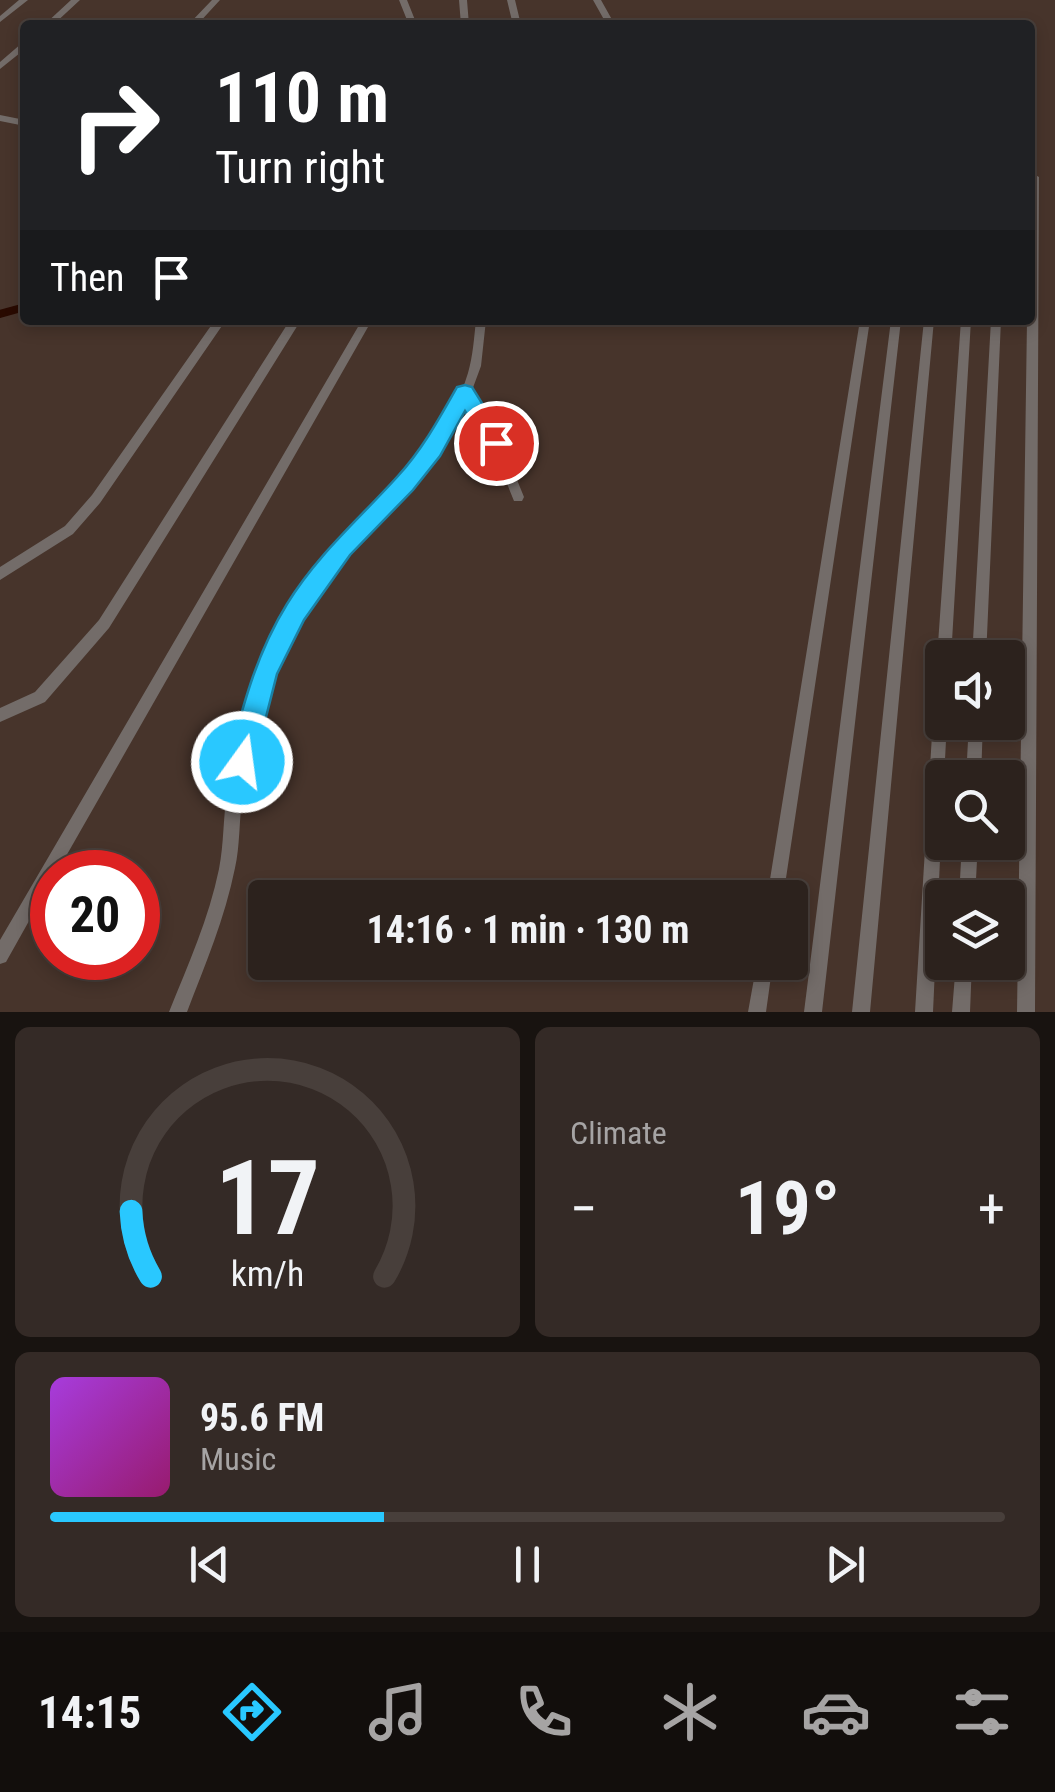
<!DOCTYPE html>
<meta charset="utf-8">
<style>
body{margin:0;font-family:"Roboto Condensed",sans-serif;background:#342a26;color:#f1f3f6;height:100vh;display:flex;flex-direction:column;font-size:38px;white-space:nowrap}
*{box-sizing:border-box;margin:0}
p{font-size:32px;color:#a6a4a4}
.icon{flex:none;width:55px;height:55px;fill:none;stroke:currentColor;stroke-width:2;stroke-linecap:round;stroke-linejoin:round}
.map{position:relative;height:1012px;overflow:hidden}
.sheet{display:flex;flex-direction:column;gap:15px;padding:15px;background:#181310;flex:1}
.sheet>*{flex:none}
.guide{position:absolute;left:20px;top:20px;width:1015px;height:305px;border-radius:10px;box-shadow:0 5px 15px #0003,0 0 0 2px #483f3b;background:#202124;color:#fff;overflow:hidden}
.controls{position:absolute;left:925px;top:640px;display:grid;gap:20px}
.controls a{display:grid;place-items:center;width:100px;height:100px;border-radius:10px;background:#2c221d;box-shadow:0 5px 15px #0003,0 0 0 2px #483f3b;font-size:50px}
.speed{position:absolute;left:30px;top:850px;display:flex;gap:20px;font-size:50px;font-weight:700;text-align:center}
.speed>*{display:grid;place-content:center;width:130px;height:130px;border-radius:50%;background:#2c221d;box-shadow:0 5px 15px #0003,0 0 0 2px #483f3b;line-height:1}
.speed .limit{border:15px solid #d22;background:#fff;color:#111}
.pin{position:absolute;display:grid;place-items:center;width:85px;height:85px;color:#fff;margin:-42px;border:5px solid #fff;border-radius:50%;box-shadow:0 2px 10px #0007}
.me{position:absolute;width:110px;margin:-55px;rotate:14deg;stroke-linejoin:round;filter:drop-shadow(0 0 8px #0008)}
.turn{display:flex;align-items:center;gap:35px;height:210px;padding:0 30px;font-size:45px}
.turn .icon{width:130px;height:130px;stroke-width:2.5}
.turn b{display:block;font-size:70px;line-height:85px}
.then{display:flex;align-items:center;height:95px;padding:0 30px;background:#0003;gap:20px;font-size:38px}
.big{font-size:75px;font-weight:700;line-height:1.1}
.sheet .card{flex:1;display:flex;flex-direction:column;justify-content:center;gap:15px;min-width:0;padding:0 35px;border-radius:15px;background:#342a26}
.sheet .dial{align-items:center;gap:0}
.dial svg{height:260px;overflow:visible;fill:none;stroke:#483f3b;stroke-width:7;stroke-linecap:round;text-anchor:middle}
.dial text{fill:#f1f3f6;stroke:none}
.song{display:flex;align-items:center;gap:30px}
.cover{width:120px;height:120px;border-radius:15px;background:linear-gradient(135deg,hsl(280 70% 55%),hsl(320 70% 35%))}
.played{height:10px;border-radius:5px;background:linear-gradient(90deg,#29c8ff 35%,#483f3b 35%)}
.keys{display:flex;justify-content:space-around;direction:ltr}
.heat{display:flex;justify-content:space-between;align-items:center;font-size:55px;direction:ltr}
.sheet .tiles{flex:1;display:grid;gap:15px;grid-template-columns:1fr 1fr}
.card:last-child{grid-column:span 2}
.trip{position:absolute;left:248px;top:880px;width:560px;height:100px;border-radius:10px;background:#2c221d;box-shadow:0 5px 15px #0003,0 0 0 2px #483f3b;font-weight:700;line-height:100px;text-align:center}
.dock{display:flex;height:160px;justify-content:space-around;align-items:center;background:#120e0c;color:#a6a4a4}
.dock .icon{width:70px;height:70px}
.dock .active{color:#29c8ff}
.dock b{font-size:45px;color:#f1f3f6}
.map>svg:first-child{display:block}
.built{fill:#47342b;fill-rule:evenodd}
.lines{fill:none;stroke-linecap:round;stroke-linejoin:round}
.stream{stroke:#290a00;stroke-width:8}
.service{fill:#736c69;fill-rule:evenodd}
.route{fill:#29c8ff;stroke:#1b82a6;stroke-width:2.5}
</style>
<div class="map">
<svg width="1055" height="1012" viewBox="0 0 1055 1012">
<rect width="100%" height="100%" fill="#3a2d27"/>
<path class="built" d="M0,0H1055V1012H0ZM25,25H1030V320H25ZM942,658H1008V722H942ZM942,778H1008V842H942ZM52,872H138V958H52ZM265,898H790V962H265ZM942,898H1008V962H942Z"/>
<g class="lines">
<path class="stream" d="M0,314L25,307"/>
<path class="service" d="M19,0H28L0,22V16Z
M71,0H80L53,25H44Z
M212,0H220L197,25H188Z
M399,0H407L417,25H409Z
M459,0H467L469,25H461Z
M507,0H515L521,25H513Z
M593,0H601L615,25H607Z
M22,43H25V49L0,69V62Z
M0,115L25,120V126L0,121Z
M1030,172L1039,177L1035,1012H1017L1027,320H1030Z
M215,320H226L100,503L73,534L0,580V567L65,526L92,495Z
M290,320H301L109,628L45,702L0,722V708L35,692L99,620Z
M362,320H372L57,872H52V880L6,962L0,964V940Z
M476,320H486L481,366L471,393L502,443L524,497L522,501H514L491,444L466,404C425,495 331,550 288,640C264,689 248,745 242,800C239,822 240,846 235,868C225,918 205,965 187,1012H169C188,965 209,918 219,869C224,844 223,818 227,793C237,731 256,669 287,614C335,527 439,470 468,373C473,356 474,338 476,320Z
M860,320H870L783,898H767Z
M891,320H901L822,1012H804Z
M924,320H934L870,1012H852Z
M961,320H971L951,658H942V664L939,663L937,658Z
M991,320H1001L986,658H972Z
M942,679V722H947L944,778H942V816L933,1012H915L935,686L937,681Z
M969,722H983L981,778H966Z
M962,842H978L975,898H959Z
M757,962H773L766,1012H748Z
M956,962H972L970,1012H952Z"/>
</g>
<path class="route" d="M465,385L472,387L503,437L507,443L503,449H488L465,411L440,456L413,490L350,555L304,620L277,674L252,772L242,776L232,772L228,762C243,706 256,654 287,604C317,555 359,519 397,477C422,450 439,419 457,387Z"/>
</svg>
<div class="controls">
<a><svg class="icon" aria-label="sound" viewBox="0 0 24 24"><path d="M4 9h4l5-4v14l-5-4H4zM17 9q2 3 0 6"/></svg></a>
<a><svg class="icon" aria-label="search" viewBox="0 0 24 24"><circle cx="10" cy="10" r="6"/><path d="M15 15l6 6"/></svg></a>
<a><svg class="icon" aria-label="layers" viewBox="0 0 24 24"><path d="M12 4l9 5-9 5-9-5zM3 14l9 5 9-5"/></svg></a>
</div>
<div class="speed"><div class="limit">20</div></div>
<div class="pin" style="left:496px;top:443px;background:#d93025"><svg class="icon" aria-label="arrive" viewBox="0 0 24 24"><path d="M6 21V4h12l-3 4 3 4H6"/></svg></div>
<svg class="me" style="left:242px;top:762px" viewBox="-20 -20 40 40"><circle r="17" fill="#29c8ff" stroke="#fff" stroke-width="3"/><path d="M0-11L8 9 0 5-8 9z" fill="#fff"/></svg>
<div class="trip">14:16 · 1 min · 130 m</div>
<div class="guide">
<div class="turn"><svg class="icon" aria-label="right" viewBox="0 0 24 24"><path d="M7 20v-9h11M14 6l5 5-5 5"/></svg><div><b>110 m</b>Turn right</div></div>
<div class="then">Then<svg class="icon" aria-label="arrive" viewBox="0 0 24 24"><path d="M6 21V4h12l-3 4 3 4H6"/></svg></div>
</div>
</div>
<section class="sheet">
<div class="tiles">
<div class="card dial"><svg viewBox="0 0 100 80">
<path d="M14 69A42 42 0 1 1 86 69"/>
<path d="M14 69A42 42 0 0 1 8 49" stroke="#29c8ff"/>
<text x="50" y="56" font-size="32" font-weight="700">17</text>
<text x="50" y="72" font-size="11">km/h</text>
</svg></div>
<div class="card"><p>Climate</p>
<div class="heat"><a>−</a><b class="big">19°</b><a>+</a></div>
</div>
<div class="card">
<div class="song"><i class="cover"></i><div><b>95.6 FM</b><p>Music</p></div></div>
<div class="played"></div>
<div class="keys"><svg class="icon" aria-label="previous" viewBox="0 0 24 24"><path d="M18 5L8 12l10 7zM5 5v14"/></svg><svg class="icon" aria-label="pause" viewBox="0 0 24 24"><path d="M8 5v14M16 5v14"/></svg><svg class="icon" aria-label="next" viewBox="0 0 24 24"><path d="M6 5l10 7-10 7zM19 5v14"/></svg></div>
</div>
</div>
</section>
<nav class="dock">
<b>14:15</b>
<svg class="icon active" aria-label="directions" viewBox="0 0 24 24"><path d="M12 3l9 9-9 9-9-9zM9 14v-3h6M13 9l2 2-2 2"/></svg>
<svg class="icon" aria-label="music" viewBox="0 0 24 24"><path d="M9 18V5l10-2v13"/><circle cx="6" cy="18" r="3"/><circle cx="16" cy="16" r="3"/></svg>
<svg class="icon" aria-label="phone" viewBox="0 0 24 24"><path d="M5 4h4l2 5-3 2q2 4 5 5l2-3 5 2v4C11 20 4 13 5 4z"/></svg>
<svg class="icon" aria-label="climate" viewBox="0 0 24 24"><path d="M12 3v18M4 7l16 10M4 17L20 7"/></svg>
<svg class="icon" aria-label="car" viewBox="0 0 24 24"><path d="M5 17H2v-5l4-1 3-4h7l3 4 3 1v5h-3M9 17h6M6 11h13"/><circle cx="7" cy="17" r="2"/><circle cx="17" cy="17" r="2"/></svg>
<svg class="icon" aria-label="filters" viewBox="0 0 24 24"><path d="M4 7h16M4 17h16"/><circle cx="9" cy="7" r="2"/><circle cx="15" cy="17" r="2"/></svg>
</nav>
